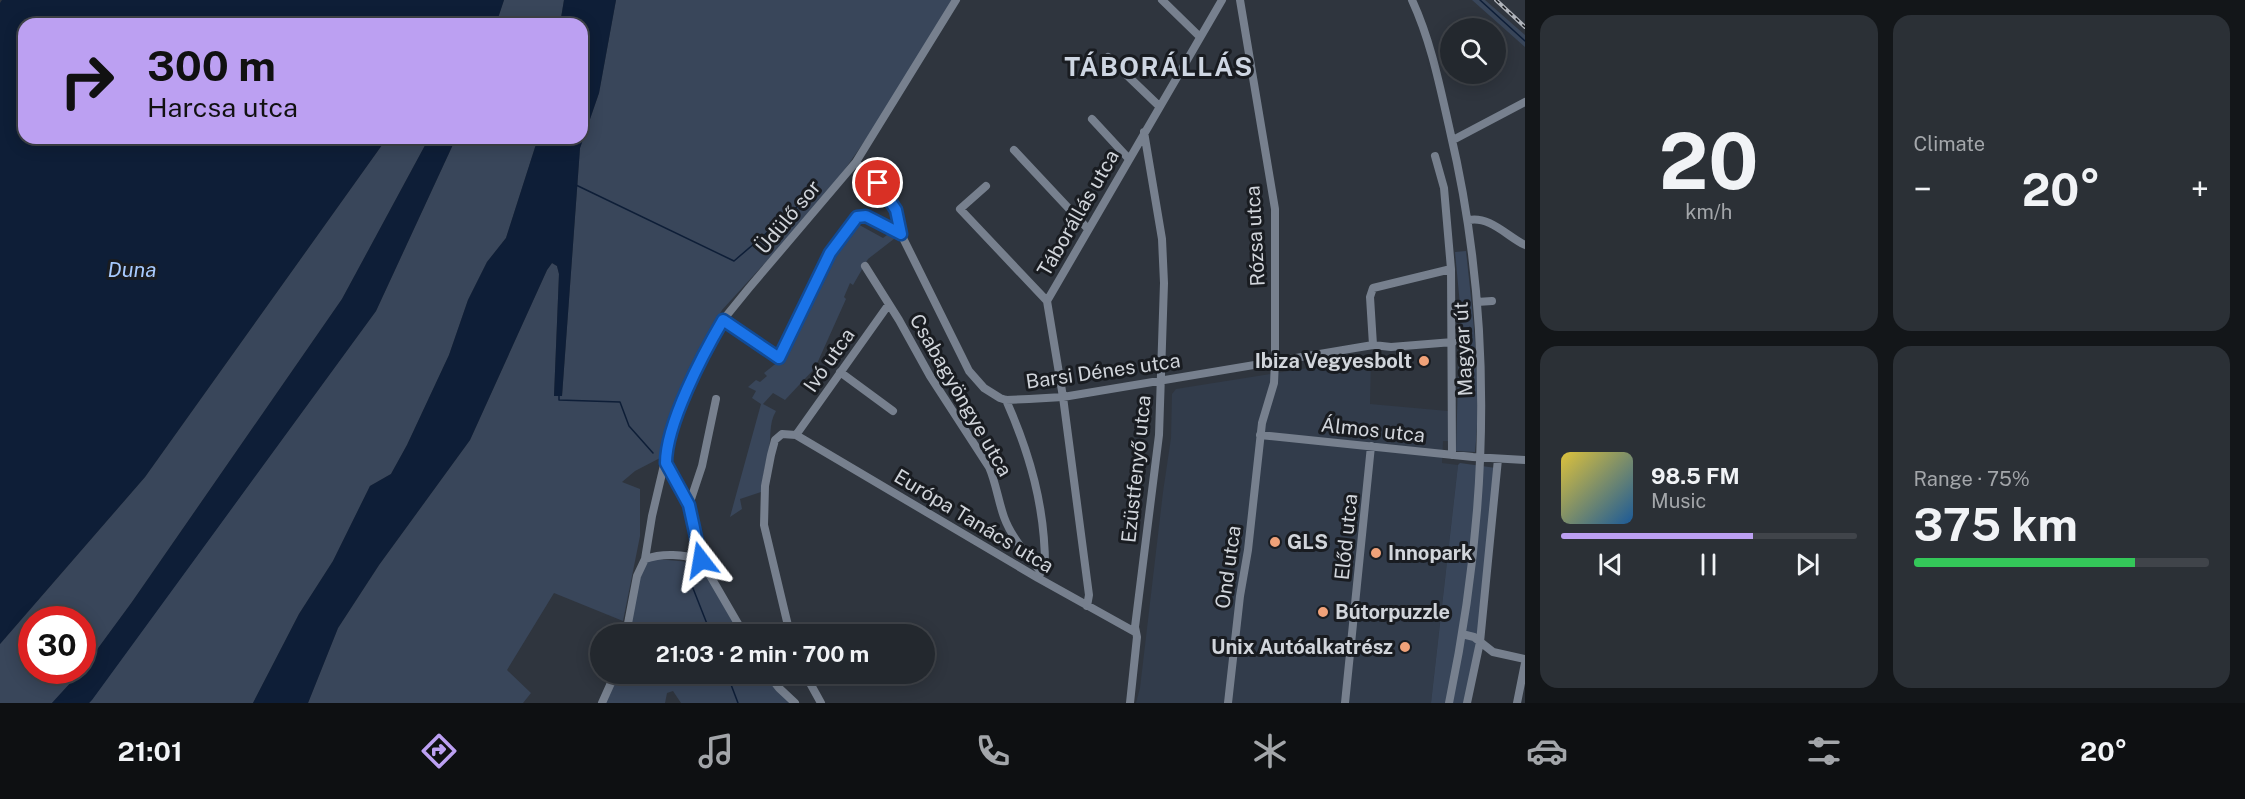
<!DOCTYPE html>
<meta charset="utf-8">
<style>
body{margin:0;font-family:"Public Sans",sans-serif;background:#2b3036;color:#f1f3f6;height:100vh;display:flex;flex-direction:column;font-size:22px;white-space:nowrap}
*{box-sizing:border-box;margin:0}
p{font-size:20px;color:#a3a6aa}
.icon{flex:none;width:33px;height:33px;fill:none;stroke:currentColor;stroke-width:2;stroke-linecap:round;stroke-linejoin:round}
.map{position:relative;flex:1;overflow:hidden}
.details{display:flex;flex-direction:column;gap:15px;padding:15px;background:#131619;width:720px}
.details>*{flex:none}
.hud{position:absolute;left:18px;top:18px;width:570px;height:126px;border-radius:18px;box-shadow:0 3px 15px #0003,0 0 0 2px #40444a;background:#bca0f2;color:#111;overflow:hidden}
.fabs{position:absolute;left:1440px;top:18px;display:grid;gap:12px}
.fabs a{display:grid;place-items:center;width:66px;height:66px;border-radius:50%;background:#23282e;box-shadow:0 3px 15px #0003,0 0 0 2px #40444a;font-size:30px}
.speed{position:absolute;left:18px;top:606px;display:flex;gap:12px;font-size:30px;font-weight:700;text-align:center}
.speed>*{display:grid;place-content:center;width:78px;height:78px;border-radius:50%;background:#23282e;box-shadow:0 3px 15px #0003,0 0 0 2px #40444a;line-height:1}
.speed .limit{border:9px solid #d22;background:#fff;color:#111}
.pin{position:absolute;display:grid;place-items:center;width:51px;height:51px;color:#fff;margin:-26px;border:3px solid #fff;border-radius:50%;box-shadow:0 2px 6px #0007}
.me{position:absolute;width:66px;margin:-33px;rotate:346deg;stroke-linejoin:round;filter:drop-shadow(0 0 4px #0008)}
.turn{display:flex;align-items:center;gap:21px;height:126px;padding:0 30px;font-size:27px}
.turn .icon{width:78px;height:78px;stroke-width:2.5}
.turn b{display:block;font-size:42px;line-height:51px}
.big{font-size:45px;font-weight:700;line-height:1.1}
.details .card{flex:1;display:flex;flex-direction:column;justify-content:center;gap:9px;min-width:0;padding:0 21px;border-radius:18px;background:#2b3036}
.details .dial{align-items:center;gap:0}
.dial b{font-size:78px;line-height:1}
.song{display:flex;align-items:center;gap:18px}
.cover{width:72px;height:72px;border-radius:9px;background:linear-gradient(135deg,hsl(50 70% 55%),hsl(210 70% 35%))}
.played{height:6px;border-radius:3px;background:linear-gradient(90deg,#bca0f2 65%,#40444a 65%)}
.keys{display:flex;justify-content:space-around;direction:ltr}
.heat{display:flex;justify-content:space-between;align-items:center;font-size:33px;direction:ltr}
.charge{height:9px;border-radius:4px;background:linear-gradient(90deg,#34c759 75%,#40444a 0)}
.details .tiles{flex:1;display:grid;gap:15px;grid-template-columns:repeat(2,1fr)}
.trip{position:absolute;left:590px;top:624px;width:345px;height:60px;border-radius:30px;background:#23282e;box-shadow:0 3px 15px #0003,0 0 0 2px #40444a;font-weight:700;line-height:60px;text-align:center}
.dock{display:flex;height:96px;justify-content:space-around;align-items:center;background:#0e1012;color:#a3a6aa}
.dock .icon{width:42px;height:42px}
.dock .selected{color:#bca0f2}
.dock b{font-size:27px;color:#f1f3f6}
main{display:flex;flex:1;min-height:0}
.map>svg:first-child{display:block}
.built{fill:#323c4b}
.green{fill:#39465a}
.water{fill:#0e1e37}
.lines{fill:none;stroke-linecap:round;stroke-linejoin:round}
.stream{stroke:#0e1e37;stroke-width:1.5}
.minor{stroke:#77808e;stroke-width:8}
.rail-casing{stroke:#b0b4bb;stroke-width:4}
.rail{stroke:#191c21;stroke-width:1.5;stroke-dasharray:4.5;stroke-linecap:butt}
.route-casing{stroke:#114b97;stroke-width:15}
.route{stroke:#1a73e8;stroke-width:10}
.poi-dot{fill:#f0a279;stroke:#191c21;stroke-width:2}
.labels{text-anchor:middle;stroke-width:6;stroke-linejoin:round;paint-order:stroke}
.street-label{font-size:20px;fill:#d1d5db;stroke:#191c21}
.poi-label{font-size:20px;font-weight:bold;fill:#d1d5db;stroke:#191c21;text-anchor:start}
.water-label{font-size:21px;font-style:italic;fill:#a7cafe;stroke:#191c21}
.district-label{font-size:26px;font-weight:bold;letter-spacing:1.5px;fill:#ced6e2;stroke:#191c21}
</style>
<main>
<div class="map">
<svg width="1525" height="703" viewBox="0 0 1525 703">
<rect width="100%" height="100%" fill="#2f353e"/>
<path class="built" d="M1371,358L1370,404L1448,411V441H1443L1442,463L1458,465L1431,703H1136L1140,688L1163,492L1171,438L1172,394L1176,389Z"/>
<path class="green" d="M504,0H564L560,24H496Z
M616,0H957L873,129L827,195L722,310L693,365L660,458L635,471L622,482L640,489V536L623,621L554,593L507,670L531,693L523,703H308L338,628L379,565L470,440L547,270L552,263L557,266L559,274L554,396H562L580,148L599,93Z
M1472,0H1485L1525,35V47Z
M387,138H429L342,299L132,602L83,669L82,620H32V670L82,671L52,703H0V644L145,477Z
M456,138H538L506,238L487,262L468,300L449,355L407,445L391,474L370,486L333,561L299,614L253,703H89L376,311Z
M854,222L883,238L891,232L899,235L868,259L853,285L850,283L844,297L846,299L815,368L785,400L773,393L763,404L776,411C768,424 772,439 768,454C765,467 762,478 761,492L740,499L742,509L730,517L761,404L752,398L756,391L748,387L756,380L760,382L767,376L764,373L779,361L831,255Z
M1466,251C1473,316 1482,387 1475,452L1456,451L1460,305L1455,252Z
M1460,463L1496,468L1481,642L1466,703H1431L1458,465Z
M656,559L701,563L741,634H628L642,561Z
M617,674H768L793,703H681L673,691L667,693L665,703H603Z"/>
<path class="water" d="M2,0H504L496,24H24V138H387L145,477L0,644V3Z
M564,0H616L599,93L580,148L562,396H554L559,274L557,266L552,263L547,270L470,440L379,565L338,628L308,703H253L299,614L333,561L370,486L391,474L407,445L449,355L468,300L487,262L506,238L538,138H582V24H560Z
M429,138H456L376,311L92,700L89,703H52L82,670L132,602L342,299Z"/>
<g class="lines">
<path class="stream" d="M1480,0L1525,41
M576,185L734,261L806,199
M559,396V400L620,402L629,426L653,453
M685,568L711,634
M727,674L738,703"/>
<path class="minor" d="M1162,0L1200,37
M1412,0C1431,41 1440,87 1450,131C1495,322 1489,512 1449,703
M1108,57L1159,106
M1092,119L1129,159
M1453,140L1525,102
M1014,150L1088,229
M1435,156L1444,188L1451,269L1452,455
M856,162L878,183L894,205L901,234L969,371L984,388L1000,398L1006,400L1029,399L1063,397L1373,345L1391,347L1453,342
M986,186L960,209L1047,301
M1469,220C1490,216 1508,237 1525,245
M865,266L899,320L930,376L989,467C996,483 998,500 1004,517C1011,537 1028,556 1041,572
M1477,302L1492,301
M723,320L779,358L830,253L857,217L866,216L901,234
M1373,345L1370,297L1373,288L1451,269
M840,372L893,411
M1006,400C1030,454 1045,507 1045,566L1040,574
M796,435L889,304
M1260,435L1473,457L1525,460
M666,463L689,505L701,560
M689,505L702,466L716,399
M645,559C662,553 684,554 701,560L744,634
M1087,606L1089,595L1063,397L1047,301L1222,0
M626,634L637,576L645,559L652,516L669,444L678,414L704,353L723,320L749,288L856,162L956,0
M790,634L764,525L765,486L771,455L775,440L782,434L796,435L1038,578L1135,632
M1462,634L1474,637L1493,652L1525,659
M768,674L779,688L795,703
M805,674L821,703
M602,703L615,674
M1130,703L1137,637L1135,627L1159,435L1164,283L1162,239L1144,132
M1228,703L1240,596L1248,550L1262,423L1274,383L1275,361V209L1240,0
M1345,703L1371,446
M1467,703L1480,642L1498,459
M1517,703L1525,663"/>
<defs>
<path id="rail" d="M1496,0L1525,27"/>
</defs>
<use href="#rail" class="rail-casing"/>
<use href="#rail" class="rail"/>
</g>
<g class="lines">
<defs>
<path id="route" d="M701,560L689,505L666,463C666,424 703,354 723,320L779,358L830,253L857,217L866,216L901,234L896,210L878,183"/>
</defs>
<use href="#route" class="route-casing"/>
<use href="#route" class="route"/>
</g>
<g class="poi-dot">
<circle cx="1424" cy="361" r="6"/>
<circle cx="1275" cy="542" r="6"/>
<circle cx="1376" cy="553" r="6"/>
<circle cx="1323" cy="612" r="6"/>
<circle cx="1405" cy="647" r="6"/>
</g>
<g class="labels">
<g class="street-label">
<text transform="translate(1078 213) rotate(-60)" y="7">Táborállás utca</text>
<text transform="translate(788 217) rotate(-50)" y="7">Üdülő sor</text>
<text transform="translate(1255 236) rotate(-93)" y="7">Rózsa utca</text>
<text transform="translate(1463 349) rotate(-93)" y="7">Magyar út</text>
<text transform="translate(829 360) rotate(-55)" y="7">Ivó utca</text>
<text transform="translate(1103 371) rotate(-8)" y="7">Barsi Dénes utca</text>
<text transform="translate(961 395) rotate(60)" y="7">Csabagyöngye utca</text>
<text transform="translate(1373 430) rotate(6)" y="7">Álmos utca</text>
<text transform="translate(1136 469) rotate(-84)" y="7">Ezüstfenyő utca</text>
<text transform="translate(974 521) rotate(31)" y="7">Európa Tanács utca</text>
<text transform="translate(1346 537) rotate(-84)" y="7">Előd utca</text>
<text transform="translate(1228 567) rotate(-82)" y="7">Ond utca</text>
</g>
<g class="poi-label">
<text x="1412" y="368" text-anchor="end">Ibiza Vegyesbolt</text>
<text x="1287" y="549">GLS</text>
<text x="1388" y="560">Innopark</text>
<text x="1335" y="619">Bútorpuzzle</text>
<text x="1393" y="654" text-anchor="end">Unix Autóalkatrész</text>
</g>
<g class="water-label">
<text x="132" y="277">Duna</text>
</g>
<g class="district-label">
<text x="1159" y="76">TÁBORÁLLÁS</text>
</g>
</g>
</svg>
<div class="fabs">
<a><svg class="icon" aria-label="search" viewBox="0 0 24 24"><circle cx="10" cy="10" r="6"/><path d="M15 15l6 6"/></svg></a>
</div>
<div class="speed"><div class="limit">30</div></div>
<div class="pin" style="left:878px;top:183px;background:#d93025"><svg class="icon" aria-label="arrive" viewBox="0 0 24 24"><path d="M6 21V4h12l-3 4 3 4H6"/></svg></div>
<svg class="me" style="left:701px;top:560px" viewBox="-20 -20 40 40"><path d="M0-17L14 15 0 8-14 15z" fill="#1a73e8" stroke="#fff" stroke-width="4"/></svg>
<div class="trip">21:03 · 2 min · 700 m</div>
<div class="hud">
<div class="turn"><svg class="icon" aria-label="right" viewBox="0 0 24 24"><path d="M7 20v-9h11M14 6l5 5-5 5"/></svg><div><b>300 m</b>Harcsa utca</div></div>
</div>
</div>
<section class="details">
<div class="tiles">
<div class="card dial"><b>20</b><p>km/h</p></div>
<div class="card"><p>Climate</p>
<div class="heat"><a>−</a><b class="big">20°</b><a>+</a></div>
</div>
<div class="card">
<div class="song"><i class="cover"></i><div><b>98.5 FM</b><p>Music</p></div></div>
<div class="played"></div>
<div class="keys"><svg class="icon" aria-label="previous" viewBox="0 0 24 24"><path d="M18 5L8 12l10 7zM5 5v14"/></svg><svg class="icon" aria-label="pause" viewBox="0 0 24 24"><path d="M8 5v14M16 5v14"/></svg><svg class="icon" aria-label="next" viewBox="0 0 24 24"><path d="M6 5l10 7-10 7zM19 5v14"/></svg></div>
</div>
<div class="card"><p>Range · 75%</p><b class="big">375 km</b><div class="charge"></div></div>
</div>
</section>
</main>
<nav class="dock">
<b>21:01</b>
<svg class="icon selected" aria-label="directions" viewBox="0 0 24 24"><path d="M12 3l9 9-9 9-9-9zM9 14v-3h6M13 9l2 2-2 2"/></svg>
<svg class="icon" aria-label="music" viewBox="0 0 24 24"><path d="M9 18V5l10-2v13"/><circle cx="6" cy="18" r="3"/><circle cx="16" cy="16" r="3"/></svg>
<svg class="icon" aria-label="phone" viewBox="0 0 24 24"><path d="M5 4h4l2 5-3 2q2 4 5 5l2-3 5 2v4C11 20 4 13 5 4z"/></svg>
<svg class="icon" aria-label="climate" viewBox="0 0 24 24"><path d="M12 3v18M4 7l16 10M4 17L20 7"/></svg>
<svg class="icon" aria-label="car" viewBox="0 0 24 24"><path d="M5 17H2v-5l4-1 3-4h7l3 4 3 1v5h-3M9 17h6M6 11h13"/><circle cx="7" cy="17" r="2"/><circle cx="17" cy="17" r="2"/></svg>
<svg class="icon" aria-label="filters" viewBox="0 0 24 24"><path d="M4 7h16M4 17h16"/><circle cx="9" cy="7" r="2"/><circle cx="15" cy="17" r="2"/></svg>
<b>20°</b>
</nav>
